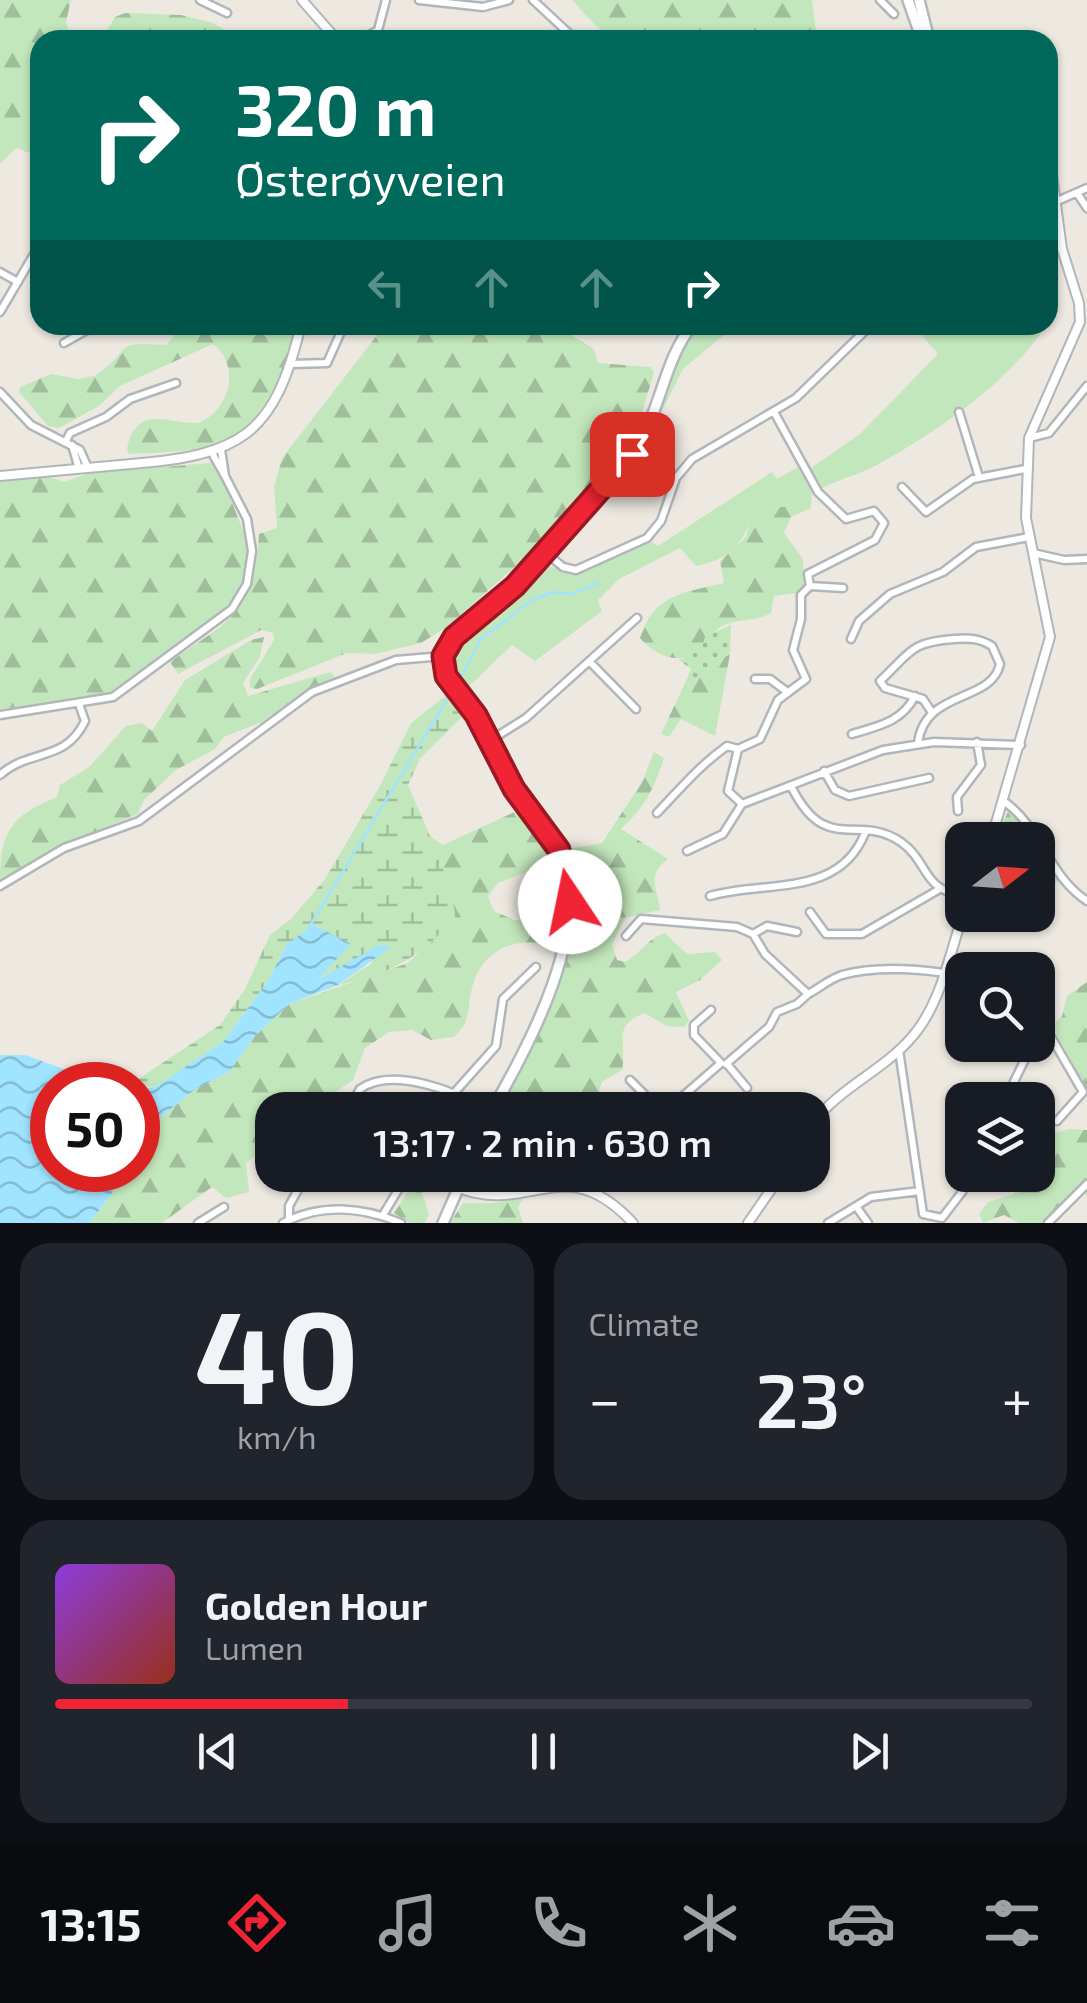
<!DOCTYPE html>
<meta charset="utf-8">
<style>
body{margin:0;font-family:"Exo 2",sans-serif;background:#20242c;color:#f1f3f6;height:100vh;display:flex;flex-direction:column;font-size:38px;white-space:nowrap}
*{box-sizing:border-box;margin:0}
p{font-size:32px;color:#9ea1a6}
.icon{flex:none;width:55px;height:55px;fill:none;stroke:currentColor;stroke-width:2;stroke-linecap:round;stroke-linejoin:round}
.map{position:relative;height:1223px;overflow:hidden}
.panel{display:flex;flex-direction:column;gap:20px;padding:20px;background:#0d0f14;flex:1}
.panel>*{flex:none}
.banner{position:absolute;left:30px;top:30px;width:1028px;height:305px;border-radius:30px;box-shadow:0 2px 8px #0004;background:#00695c;color:#fff;overflow:hidden}
.needle{width:65px;rotate:73deg}
.fabs{position:absolute;left:945px;top:822px;display:grid;gap:20px}
.fabs a{display:grid;place-items:center;width:110px;height:110px;border-radius:20px;background:#171b24;box-shadow:0 2px 8px #0004;font-size:50px}
.speed{position:absolute;left:30px;top:1062px;display:flex;gap:20px;font-size:50px;font-weight:700;text-align:center}
.speed>*{display:grid;place-content:center;width:130px;height:130px;border-radius:50%;background:#171b24;box-shadow:0 2px 8px #0004;line-height:1}
.speed .limit{border:15px solid #d22;background:#fff;color:#111}
.pin{position:absolute;display:grid;place-items:center;width:85px;height:85px;color:#fff;margin:-42px;border-radius:20px;box-shadow:0 5px 15px #0006}
.me{position:absolute;width:110px;margin:-55px;rotate:349deg;stroke-linejoin:round;filter:drop-shadow(0 0 8px #0008)}
.turn{display:flex;align-items:center;gap:35px;height:210px;padding:0 40px;font-size:45px}
.turn .icon{width:130px;height:130px;stroke-width:2.5}
.turn b{display:block;font-size:70px;line-height:85px}
.lanes{display:flex;align-items:center;height:95px;padding:0 40px;background:#0003;justify-content:center;gap:50px;direction:ltr}
.lanes .off{opacity:.35}
.big{font-size:75px;font-weight:600;line-height:1.1}
.panel .widget{flex:1;display:flex;flex-direction:column;justify-content:center;gap:15px;min-width:0;padding:0 35px;border-radius:30px;background:#20242c}
.panel .dial{align-items:center;gap:0}
.dial b{font-size:130px;line-height:1}
.song{display:flex;align-items:center;gap:30px}
.cover{width:120px;height:120px;border-radius:15px;background:linear-gradient(135deg,hsl(270 70% 55%),hsl(10 70% 35%))}
.played{height:10px;border-radius:5px;background:linear-gradient(90deg,#f02434 30%,#363941 30%)}
.keys{display:flex;justify-content:space-around;direction:ltr}
.heat{display:flex;justify-content:space-between;align-items:center;font-size:55px;direction:ltr}
.panel .tiles{flex:1;display:grid;gap:20px;grid-template-columns:1fr 1fr}
.widget:last-child{grid-column:span 2}
.trip{position:absolute;left:255px;top:1092px;width:575px;height:100px;border-radius:30px;background:#171b24;box-shadow:0 2px 8px #0004;font-weight:600;line-height:100px;text-align:center}
.tabs{display:flex;height:160px;justify-content:space-around;align-items:center;background:#090b0e;color:#9ea1a6}
.tabs .icon{width:70px;height:70px}
.tabs .selected{color:#f02434}
.tabs b{font-size:45px;color:#f1f3f6}
.map>svg:first-child{display:block}
.grass{fill:#c3e7bc}
.forest{fill:url(#forest-firs)}
.wetland{fill:url(#wetland-marsh)}
.park{fill:url(#park-dots)}
.water{fill:url(#water-waves)}
.lines{fill:none;stroke-linecap:round;stroke-linejoin:round}
.stream{stroke:#a0e4ff;stroke-width:2.5}
.minor-casing{stroke:#b2b6ba;stroke-width:11}
.tertiary-casing{stroke:#b2b6ba;stroke-width:12}
.secondary-casing{stroke:#b3b8bd;stroke-width:14}
.minor{stroke:#fff;stroke-width:6}
.tertiary{stroke:#fff;stroke-width:8}
.secondary{stroke:#fff;stroke-width:9}
.route-casing{stroke:#9c1722;stroke-width:25}
.route{stroke:#f02434;stroke-width:18}
</style>
<div class="map">
<svg width="1087" height="1223" viewBox="0 0 1087 1223">
<defs>
<pattern id="forest-firs" width="22" height="20" patternUnits="userSpaceOnUse" patternTransform="scale(2.5)"><rect width="22" height="20" fill="#c3e7bc"/><path d="M5 1l3.5 6h-7zM16 11l3.5 6h-7z" fill="#a1be9c"/></pattern>
<pattern id="wetland-marsh" width="20" height="14" patternUnits="userSpaceOnUse" patternTransform="scale(2.5)"><rect width="20" height="14" fill="#c3e7bc"/><path d="M1 5h8M5 5V1M11 12h8M15 12V8" fill="none" stroke="#a1be9c"/></pattern>
<pattern id="park-dots" width="8" height="8" patternUnits="userSpaceOnUse" patternTransform="scale(2.5)"><rect width="8" height="8" fill="#c3e7bc"/><path d="M2 2h.1M6 6h.1" fill="none" stroke="#a1be9c" stroke-width="1.8" stroke-linecap="round"/></pattern>
<pattern id="water-waves" width="16" height="10" patternUnits="userSpaceOnUse" patternTransform="scale(2.5)"><rect width="16" height="10" fill="#a0e4ff"/><path d="M0 5q4-4 8 0t8 0" fill="none" stroke="#85bcd2"/></pattern>
</defs>
<rect width="100%" height="100%" fill="#ede9e1"/>
<path class="grass" d="M1048,201L1057,258L1048,324Z
M698,325H736L683,369L661,413L680,348Z
M913,325H1047C1007,384 940,429 879,464C863,473 840,479 822,488L811,468L860,434L938,354Z
M798,467L812,493L787,505L752,513C744,545 728,560 696,566L680,548L619,579L598,600L602,611L535,661L512,645L466,689L452,673L450,653L546,566L576,573L652,542L658,546L772,472L777,479Z"/>
<path class="forest" d="M0,0H71L66,22L72,40H40V157L16,148L0,164Z
M572,0H812L816,31L832,40H616L596,26Z
M125,13L181,15L213,23L242,40H101L115,17Z
M183,325H294C274,440 238,451 129,454L127,449C136,402 171,425 198,423C229,412 242,366 213,344L120,386L99,406L59,428L48,426L19,392L20,387L51,374L79,379L95,376C137,347 107,342 166,345Z
M385,325H555L594,349L598,363L651,367L654,372L642,413L624,447L538,546L447,627L421,643L375,654L347,653L257,689L250,688V679L274,640L273,633L261,630L178,674L170,662C231,619 254,615 259,534L277,528L274,487L282,458Z
M211,463L220,472L248,543L246,574L231,606L127,686L98,698L0,709V481L50,477L64,482L89,473Z
M812,493L811,508L791,517L784,533L803,559L804,586L797,593L774,596L771,613C755,623 734,617 718,629C712,634 709,643 703,648C682,667 656,657 640,638C654,594 682,593 724,583L720,561L746,537L751,513L786,506Z
M264,637L260,657L243,683L248,696L330,672L335,676L262,722L224,737L215,749L176,770L144,800L138,814L73,840L0,881C0,831 11,816 57,797L60,785L89,767L126,726L142,723L152,731L185,680L251,640Z
M730,654L715,736L681,719L669,737L661,734L685,683C710,677 710,664 730,654Z
M654,752L664,758C654,789 645,807 621,829L668,859C646,875 657,887 660,910L625,918L612,944L617,960L625,962C640,954 649,937 665,933L687,954L715,952L722,960L700,980L676,992L689,1021L684,1027L667,1026L644,1013C610,1028 628,1041 622,1070L602,1082L599,1090L610,1110H500C538,1034 601,935 563,850L602,843L642,782Z
M525,807L555,845L559,859L498,883L488,896L494,911L514,920L563,918L557,948C521,934 483,946 472,988C467,1008 472,1021 454,1037L431,1040L412,1030L389,1032L365,1048L353,1080L310,1110H272V1141L246,1163L249,1192L226,1198L212,1187L162,1223H89L112,1194L117,1170H138V1136L194,1090L229,1072L254,1037L289,1004L408,963L454,917C454,889 437,873 443,845Z
M1009,809L1020,815L1036,840H996Z
M1038,843L1058,880L1038,900Z
M1087,982V1089L1052,1026L1062,1016L1067,996Z
M434,1091H447L479,1110H430Z
M1069,1129L1087,1130V1195L1083,1193L1051,1223H1019L1004,1215L983,1223L979,1214L988,1202L1014,1194L1021,1175H1038V1147L1049,1135Z
M419,1175H431L421,1190L429,1214L425,1223H409L394,1213Z
M477,1175H526L528,1186L489,1191L477,1183Z
M524,1196L518,1207L523,1223H450L463,1203H495Z"/>
<path class="wetland" d="M445,696L462,717L420,759L408,785L430,836L443,845C437,873 454,889 455,917C422,957 388,975 338,985L371,964L379,946L313,982L287,944L268,981L224,1041L155,1087L129,1085L220,1025L245,989L270,935L291,919L325,879L381,784L411,723Z"/>
<path class="park" d="M731,625L730,654C710,664 710,677 685,683L691,669L679,660L701,650L705,637Z"/>
<path class="water" d="M314,925L351,944L317,980L379,945L391,947L338,985L289,1004L254,1037L229,1072L194,1090L138,1136V1089L155,1087L224,1041L268,981L287,944Z
M0,1055H25L108,1085H52V1170H117L112,1194L89,1223H0Z"/>
<g class="lines">
<path class="stream" d="M456,687L480,640L532,600L554,592L572,594L598,583
M308,929L451,693"/>
<defs>
<path id="minor" d="M200,0L227,13
M419,0L483,7L509,0
M533,0L576,40
M880,0L894,14
M360,40L378,30L386,0
M1077,193L1087,208
M1055,202L1087,188
M0,272L18,282
M0,312L40,244
M64,343L96,325
M291,364L327,363L344,325
M0,392L31,425L80,450L88,468
M774,412L818,492L846,519L874,511L884,523L875,540L808,574L810,586L843,588
M959,412L979,477
M1029,438L1049,433L1087,386
M66,441L70,433L106,417L130,399L176,383
M72,445L79,469
M212,453L225,476L221,450
M902,487L926,512L973,479L1025,469
M546,553L563,567L576,570L647,538L661,521L676,478L692,459L796,398L871,325
M1033,553L1064,560L1087,559
M851,639L859,621L890,594L943,572L976,547L1029,537
M590,662L636,709
M755,679H770L786,691
M0,715L113,697L232,609L247,584L252,551L247,519L225,476
M852,734C878,726 902,722 915,696
M491,740L526,718L637,618
M918,743C925,689 992,703 1000,664L992,646C979,638 969,638 954,639C910,642 911,652 880,681L885,688L923,699L931,711
M738,749L728,791L742,804L883,750L934,742L1021,745
M824,771L835,790L849,796L929,778
M0,775C30,748 65,763 85,721L79,704
M791,786C826,857 857,812 901,842C929,862 921,888 962,896
M1005,802C1042,829 1048,875 1087,901
M958,811L957,797L981,765L977,742
M657,813C680,789 699,766 727,746L738,749L760,739L778,700L806,679L793,650L801,619V595L810,586
M687,851L723,834L742,804
M0,886L64,848L139,821L312,692L396,660L443,656
M710,896C767,880 839,898 865,833
M810,912L826,934H862L938,890
M753,934L767,926L797,932
M626,936L641,919L737,927L753,934L765,954L808,994C820,988 829,979 842,975C878,965 927,969 962,976
M1038,1009L1043,1023L1038,1034
M1043,1023L1083,1092L1057,1121
M899,1050L923,1214L942,1218L975,1175
M726,1064L769,1027L777,1012L797,1004L808,994
M727,1064L747,1088
M630,1080L660,1110
M455,1092L496,1046L503,999L536,967
M1005,1100L1032,1045
M348,1110L360,1089C392,1066 456,1091 486,1110
M667,1110L721,1063L694,1035V1025L711,1010
M665,1175L671,1181L681,1175
M588,1190L603,1175
M858,1209L868,1223
M383,1215L407,1175
M289,1220V1206L306,1175
M198,1223L224,1207
M283,1223C321,1203 363,1207 401,1223
M828,1223L871,1197L920,1191
M1048,1223L1087,1184"/>
<path id="tertiary" d="M302,0L337,40
M0,476C44,472 87,468 131,464C241,455 274,436 301,325
M991,840L1050,637L1026,518L1029,438L1080,322L1079,303L1062,249L1048,145
M812,1124C840,1087 883,1071 912,1037C941,1004 949,955 963,915
M459,1188C530,1216 564,1149 633,1223
M748,1223L781,1175"/>
<path id="secondary" d="M908,0L922,40
M919,0L929,40
M492,1110C529,1046 594,925 560,853C548,827 526,808 512,784C499,762 491,738 477,716C463,695 439,679 444,651C458,625 490,609 512,589C554,550 595,502 630,457C661,417 661,365 692,325
M443,1223L464,1175"/>
</defs>
<use href="#minor" class="minor-casing"/>
<use href="#tertiary" class="tertiary-casing"/>
<use href="#secondary" class="secondary-casing"/>
<use href="#minor" class="minor"/>
<use href="#tertiary" class="tertiary"/>
<use href="#secondary" class="secondary"/>
</g>
<g class="lines">
<defs>
<path id="route" d="M570,902L559,850L514,789L476,715L446,676L443,656L454,637L515,586L632,454"/>
</defs>
<use href="#route" class="route-casing"/>
<use href="#route" class="route"/>
</g>
</svg>
<div class="fabs">
<a><svg class="needle" viewBox="-14 -14 28 28"><path d="M0-13l5 13h-10z" fill="#e53935"/><path d="M0 13l5-13h-10z" fill="#9ea1a6"/></svg></a>
<a><svg class="icon" aria-label="search" viewBox="0 0 24 24"><circle cx="10" cy="10" r="6"/><path d="M15 15l6 6"/></svg></a>
<a><svg class="icon" aria-label="layers" viewBox="0 0 24 24"><path d="M12 4l9 5-9 5-9-5zM3 14l9 5 9-5"/></svg></a>
</div>
<div class="speed"><div class="limit">50</div></div>
<div class="pin" style="left:632px;top:454px;background:#d93025"><svg class="icon" aria-label="arrive" viewBox="0 0 24 24"><path d="M6 21V4h12l-3 4 3 4H6"/></svg></div>
<svg class="me" style="left:570px;top:902px" viewBox="-20 -20 40 40"><circle r="19" fill="#fff"/><path d="M0-13L10 11 0 6-10 11z" fill="#f02434"/></svg>
<div class="trip">13:17 · 2 min · 630 m</div>
<div class="banner">
<div class="turn"><svg class="icon" aria-label="right" viewBox="0 0 24 24"><path d="M7 20v-9h11M14 6l5 5-5 5"/></svg><div><b>320 m</b>Østerøyveien</div></div>
<div class="lanes"><svg class="icon off" aria-label="left" viewBox="0 0 24 24"><path d="M17 20v-9H6M10 6l-5 5 5 5"/></svg><svg class="icon off" aria-label="ahead" viewBox="0 0 24 24"><path d="M12 20V5M6 11l6-6 6 6"/></svg><svg class="icon off" aria-label="ahead" viewBox="0 0 24 24"><path d="M12 20V5M6 11l6-6 6 6"/></svg><svg class="icon" aria-label="right" viewBox="0 0 24 24"><path d="M7 20v-9h11M14 6l5 5-5 5"/></svg></div>
</div>
</div>
<section class="panel">
<div class="tiles">
<div class="widget dial"><b>40</b><p>km/h</p></div>
<div class="widget"><p>Climate</p>
<div class="heat"><a>−</a><b class="big">23°</b><a>+</a></div>
</div>
<div class="widget">
<div class="song"><i class="cover"></i><div><b>Golden Hour</b><p>Lumen</p></div></div>
<div class="played"></div>
<div class="keys"><svg class="icon" aria-label="previous" viewBox="0 0 24 24"><path d="M18 5L8 12l10 7zM5 5v14"/></svg><svg class="icon" aria-label="pause" viewBox="0 0 24 24"><path d="M8 5v14M16 5v14"/></svg><svg class="icon" aria-label="next" viewBox="0 0 24 24"><path d="M6 5l10 7-10 7zM19 5v14"/></svg></div>
</div>
</div>
</section>
<nav class="tabs">
<b>13:15</b>
<svg class="icon selected" aria-label="directions" viewBox="0 0 24 24"><path d="M12 3l9 9-9 9-9-9zM9 14v-3h6M13 9l2 2-2 2"/></svg>
<svg class="icon" aria-label="music" viewBox="0 0 24 24"><path d="M9 18V5l10-2v13"/><circle cx="6" cy="18" r="3"/><circle cx="16" cy="16" r="3"/></svg>
<svg class="icon" aria-label="phone" viewBox="0 0 24 24"><path d="M5 4h4l2 5-3 2q2 4 5 5l2-3 5 2v4C11 20 4 13 5 4z"/></svg>
<svg class="icon" aria-label="climate" viewBox="0 0 24 24"><path d="M12 3v18M4 7l16 10M4 17L20 7"/></svg>
<svg class="icon" aria-label="car" viewBox="0 0 24 24"><path d="M5 17H2v-5l4-1 3-4h7l3 4 3 1v5h-3M9 17h6M6 11h13"/><circle cx="7" cy="17" r="2"/><circle cx="17" cy="17" r="2"/></svg>
<svg class="icon" aria-label="filters" viewBox="0 0 24 24"><path d="M4 7h16M4 17h16"/><circle cx="9" cy="7" r="2"/><circle cx="15" cy="17" r="2"/></svg>
</nav>
